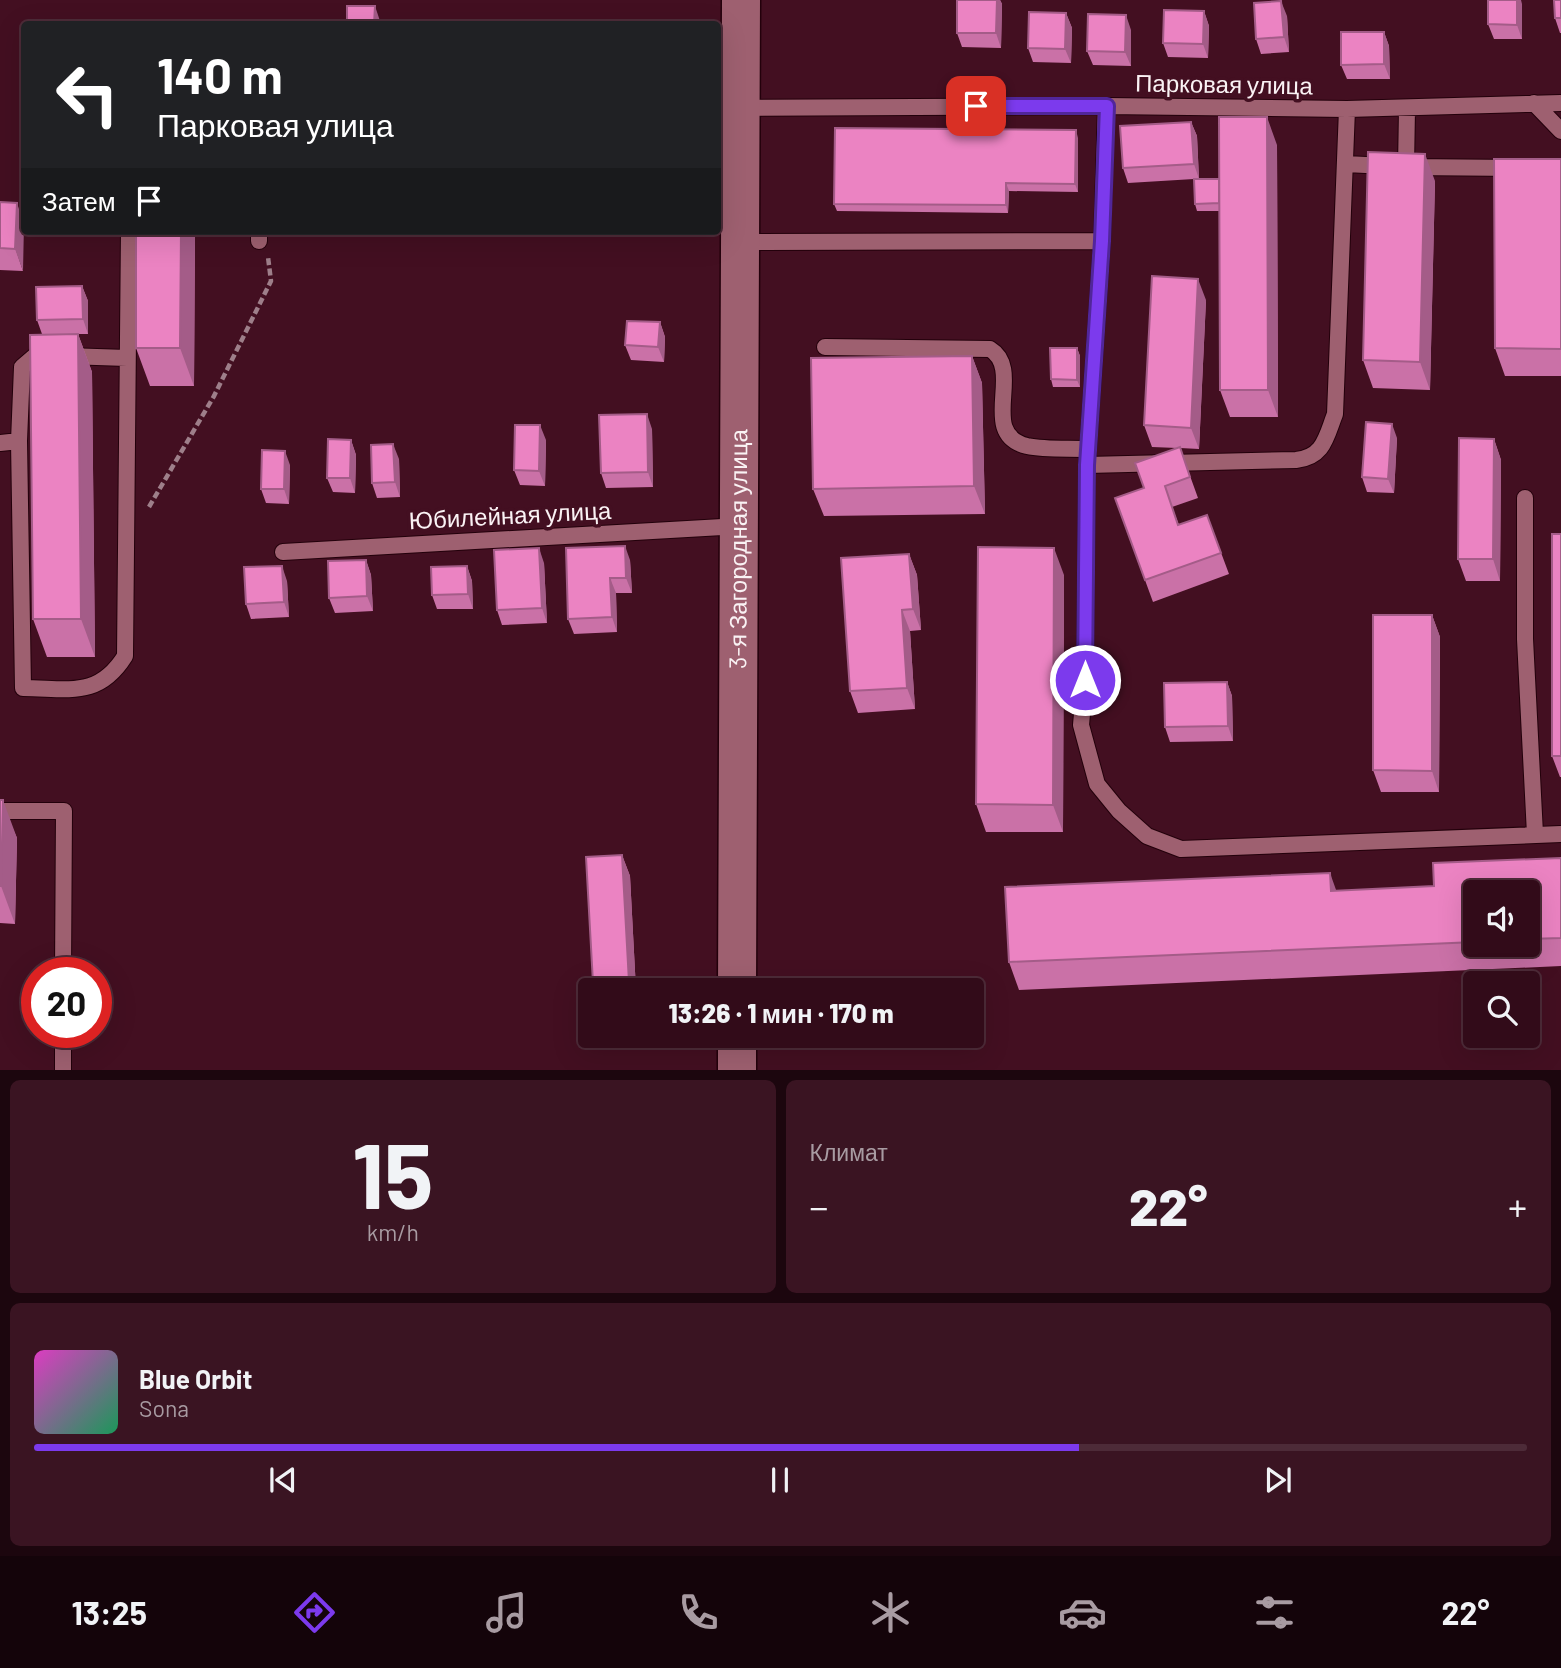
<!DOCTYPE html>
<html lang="ru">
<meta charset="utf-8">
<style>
body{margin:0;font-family:Barlow,sans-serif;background:#3a1422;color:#f1f3f6;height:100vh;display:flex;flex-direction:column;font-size:26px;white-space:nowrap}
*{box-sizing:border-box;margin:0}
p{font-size:23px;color:#a89ba2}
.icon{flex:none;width:38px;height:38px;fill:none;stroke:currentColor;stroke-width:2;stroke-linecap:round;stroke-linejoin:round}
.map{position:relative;height:1070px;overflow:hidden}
.details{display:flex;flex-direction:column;gap:10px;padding:10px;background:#1c060e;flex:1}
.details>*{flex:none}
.top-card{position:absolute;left:21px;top:21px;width:700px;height:214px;border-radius:7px;box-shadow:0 7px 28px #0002,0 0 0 2px #4d2b38;background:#202124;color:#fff;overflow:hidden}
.tools{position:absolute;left:1463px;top:880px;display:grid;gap:14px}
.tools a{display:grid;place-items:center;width:77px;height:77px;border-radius:7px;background:#320b19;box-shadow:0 7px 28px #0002,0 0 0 2px #4d2b38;font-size:35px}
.speed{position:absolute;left:21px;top:957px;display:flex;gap:14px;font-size:35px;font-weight:700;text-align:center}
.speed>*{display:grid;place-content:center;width:91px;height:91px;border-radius:50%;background:#320b19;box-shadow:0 7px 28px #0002,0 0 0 2px #4d2b38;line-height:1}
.speed .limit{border:10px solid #d22;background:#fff;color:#111}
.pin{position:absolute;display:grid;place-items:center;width:60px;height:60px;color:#fff;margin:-30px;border-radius:14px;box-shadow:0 4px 10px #0006}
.me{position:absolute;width:77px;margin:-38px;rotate:0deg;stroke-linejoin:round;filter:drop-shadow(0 0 5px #0008)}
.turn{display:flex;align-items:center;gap:24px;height:147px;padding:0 21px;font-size:32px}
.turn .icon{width:91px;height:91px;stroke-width:2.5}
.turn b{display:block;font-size:49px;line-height:60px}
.then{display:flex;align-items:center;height:66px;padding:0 21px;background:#0003;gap:14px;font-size:26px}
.big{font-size:52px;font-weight:800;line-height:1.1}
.details .tile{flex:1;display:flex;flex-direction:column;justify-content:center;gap:10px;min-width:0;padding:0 24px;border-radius:10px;background:#3a1422}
.details .dial{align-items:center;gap:0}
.dial b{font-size:91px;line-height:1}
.song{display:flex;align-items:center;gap:21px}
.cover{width:84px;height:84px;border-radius:10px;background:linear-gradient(135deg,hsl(310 70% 55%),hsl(150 70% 35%))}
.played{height:7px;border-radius:4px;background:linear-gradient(90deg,#7c3aed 70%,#4d2b38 70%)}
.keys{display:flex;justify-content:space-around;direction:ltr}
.heat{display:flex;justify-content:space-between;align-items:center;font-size:38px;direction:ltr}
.details .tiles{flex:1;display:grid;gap:10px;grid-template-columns:1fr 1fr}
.tile:last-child{grid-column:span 2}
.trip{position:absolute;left:578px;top:978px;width:406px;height:70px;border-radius:7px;background:#320b19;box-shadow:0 7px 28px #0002,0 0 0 2px #4d2b38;font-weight:800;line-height:70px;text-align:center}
.menu{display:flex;height:112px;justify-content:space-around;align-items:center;background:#14040a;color:#a89ba2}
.menu .icon{width:49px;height:49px}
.menu .selected{color:#7c3aed}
.menu b{font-size:32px;color:#f1f3f6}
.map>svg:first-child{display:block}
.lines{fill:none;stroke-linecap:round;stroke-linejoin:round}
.service-casing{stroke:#23000b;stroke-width:18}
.secondary-casing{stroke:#23000b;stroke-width:41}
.path{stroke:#9e7f8a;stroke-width:4.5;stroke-dasharray:7 3.5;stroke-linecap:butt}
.service{stroke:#9e6070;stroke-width:16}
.secondary{stroke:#9e6070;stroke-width:38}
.wall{fill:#ca71a7;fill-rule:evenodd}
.shaded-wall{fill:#a45c88}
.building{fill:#eb83c2;stroke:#a45c88;stroke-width:2}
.route-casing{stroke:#51269a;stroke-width:18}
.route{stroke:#7c3aed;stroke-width:12}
.labels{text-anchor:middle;stroke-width:7;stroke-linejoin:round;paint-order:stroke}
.street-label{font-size:24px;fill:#faf2f4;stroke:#430f21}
</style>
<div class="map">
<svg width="1561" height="1070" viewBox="0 0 1561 1070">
<rect width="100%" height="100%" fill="#430f21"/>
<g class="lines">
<defs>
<path id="service" d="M1534,103L1561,131
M1106,106L1102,241L1087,465L1085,680L1081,725L1097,784L1119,811L1147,836L1181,849L1561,834
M718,108L1106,106L1347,109L1561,103
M1345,164L1387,166
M1406,167L1407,109
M1409,167L1517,168
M259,231V241
M740,242L1102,241
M825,347L990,349C1025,370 977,434 1027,446C1046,450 1069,448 1088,449
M127,358L36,355L22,367L19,441L23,688C68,688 98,699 125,656L129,231
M0,443L19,441
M1087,465L1296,460C1324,457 1326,437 1335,414L1347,109
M1525,498V639L1535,834
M283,552L740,526
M0,811H64L63,973
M63,1070V1032"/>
<g id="secondary">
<path id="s1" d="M737,990L741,0"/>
<path d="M737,1070V1036"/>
</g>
</defs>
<use href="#service" class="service-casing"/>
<use href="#secondary" class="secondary-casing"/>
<path class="path" d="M149,507L214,396L271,281L268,257"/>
<use href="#service" class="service"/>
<use href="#secondary" class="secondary"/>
</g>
<path class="wall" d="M957,0H1000L1002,4L1001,48L962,47L957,33Z
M1561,0V33H1560L1555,18Z
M1522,4V39H1494L1488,24Z
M1204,11L1209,26L1208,58L1168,57L1163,43Z
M1066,13L1072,28L1071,63L1033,62L1028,48Z
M1287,16L1289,52L1261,54L1256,39Z
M1131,30V66L1093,65L1087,51Z
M1384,32L1389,46L1390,79H1347L1341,65Z
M1191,122L1197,136L1199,179H1219L1277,145L1278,417H1230L1220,390L1219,211H1197L1195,204L1194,179L1128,183L1123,168Z
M1078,138V192L1009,191L1008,213L837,211L834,204Z
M1561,159V376H1505L1495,348Z
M1435,181L1430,390L1373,388L1363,360Z
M0,202L23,271L0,270Z
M136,231H195L194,386H150L136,348Z
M82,286L88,301V334H78L92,372L95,657H47L33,619L42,334L37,320Z
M1206,300L1199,449L1180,448L1198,498L1172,507L1179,525L1207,515L1229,574L1153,602L1115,498L1144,488L1177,448L1152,447L1144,425Z
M660,322L665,337L664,362L631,360L625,345Z
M1077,348L1080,356V387H1053L1051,379Z
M972,356L982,383L985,514L824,516L813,489Z
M652,429L653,487L606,488L601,473Z
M1397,438L1394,493L1367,492L1362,477Z
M1494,439L1501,460L1500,581H1466L1458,559Z
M351,440L356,455L355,493L333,492L327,478Z
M546,440L545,486L520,485L514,470Z
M399,459L400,497L377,498L372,483Z
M290,465L289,504L266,503L261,489Z
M1561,534V777H1560L1552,756Z
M909,554L917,575L921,630L910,631L915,709L858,713L850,691Z
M366,560L371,575L373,611L335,613L329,598Z
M630,560L632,593H616L617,632L574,634L568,619Z
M544,563L547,623L502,625L497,610Z
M467,566L472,581L473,609H437L432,595Z
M1064,575L1063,832H986L976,804Z
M287,581L289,617L251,619L246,604Z
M1432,615L1440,637L1439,792H1381L1373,770Z
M1227,682L1232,696L1233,741L1170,742L1165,727Z
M0,800L17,838L15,924L0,923Z
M622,855L630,876L636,990H595L593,983Z
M1561,858V966L1019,990L1009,962L1336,891L1434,886ZM1475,892H1528V945H1475Z"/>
<path class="shaded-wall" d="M997,0H1000L1002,4L1001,48L996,33Z
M1517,0H1521L1522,4V39L1517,25Z
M1281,1L1287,16L1289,52L1284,37Z
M375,6L380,21V24H374Z
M1204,11L1209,26L1208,58L1203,44Z
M1066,13L1072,28L1071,63L1065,49Z
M1126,15L1131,30V66L1125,52Z
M1384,32L1389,46L1390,79L1384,64Z
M1267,117L1277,145L1278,417L1268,390Z
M1191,122L1197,136L1199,179L1194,164Z
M1076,130L1078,138V192L1075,184Z
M1425,154L1435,181L1430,390L1420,362Z
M1006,183L1009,191L1008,213L1006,205Z
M17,203L24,224L23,271L15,249Z
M181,231H195L194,386L180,348Z
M1198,279L1206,300L1199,449L1191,428Z
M82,286L88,301V334L83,319Z
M660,322L665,337L664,362L658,347Z
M78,334L92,372L95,657L81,619Z
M1077,348L1080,356V387L1077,380Z
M972,356L982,383L985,514L974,486Z
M647,414L652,429L653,487L648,472Z
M1392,424L1397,438L1394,493L1388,479Z
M540,425L546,440L545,486L539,471Z
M1494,439L1501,460L1500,581L1493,559Z
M351,440L356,455L355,493L350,478Z
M393,444L399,459L400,497L395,482Z
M285,451L290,465L289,504L284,489Z
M625,546L630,560L632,593L626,578Z
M539,548L544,563L547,623L542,608Z
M1054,548L1064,575L1063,832L1053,805Z
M909,554L917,575L921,630L913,609Z
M366,560L371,575L373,611L367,596Z
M282,566L287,581L289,617L284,602Z
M467,566L472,581L473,609L468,594Z
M610,578L616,593L617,632L612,617Z
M902,610L910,631L915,709L907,688Z
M1432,615L1440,637L1439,792L1432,771Z
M1227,682L1232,696L1233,741L1228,726Z
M3,800L17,838L15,924L1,886Z
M622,855L630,876L636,990H632L629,982Z
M1330,873L1340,901L1331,891Z"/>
<path class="building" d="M957,0H997L996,33H957Z
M1488,0H1517V25L1488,24Z
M1554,0H1561V18H1555Z
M1281,1L1284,37L1256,39L1254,3Z
M347,6H375L374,24H347Z
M1164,10L1204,11L1203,44L1163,43Z
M1029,12L1066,13L1065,49L1028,48Z
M1088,14L1126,15L1125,52L1087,51Z
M1341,32H1384V64L1341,65Z
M1219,117H1267L1268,390H1220Z
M1191,122L1194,164L1123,168L1120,126Z
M835,128L1076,130L1075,184L1006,183V205L834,204Z
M1368,152L1425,154L1420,362L1363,360Z
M1494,159H1561V349L1495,348Z
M1194,179H1219V203L1195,204Z
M0,202L17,203L15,249L0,248Z
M136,231H181L180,348H136Z
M1152,276L1198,279L1191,428L1144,425Z
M82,286L83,319L37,320L36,287Z
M627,321L660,322L658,347L625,345Z
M78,334L81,619H33L30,335Z
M1050,348H1077V380L1051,379Z
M972,356L974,486L813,489L811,358Z
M647,414L648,472L601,473L599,415Z
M1366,422L1392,424L1388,479L1362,477Z
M515,425H540L539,471L514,470Z
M1459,438L1494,439L1493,559H1458Z
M328,439L351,440L350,478H327Z
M393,444L395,482L372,483L371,445Z
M1180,447L1190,477L1165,486L1178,525L1207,515L1221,553L1145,580L1115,498L1144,488L1135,463Z
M262,450L285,451L284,489H261Z
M1552,534H1561V756H1552Z
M625,546L626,578H610L612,617L568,619L566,548Z
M978,547L1054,548L1053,805L976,804Z
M539,548L542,608L497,610L494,550Z
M909,554L913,609L902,610L907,688L850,691L841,558Z
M366,560L367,596L329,598L328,561Z
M282,566L284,602L246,604L244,567Z
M467,566L468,594L432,595L431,567Z
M1373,615H1432V771L1373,770Z
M1227,682L1228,726L1165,727L1164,683Z
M0,800H3L1,886H0Z
M622,855L629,982L593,983L586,857Z
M1561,858V938L1528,939V892H1475V942L1009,962L1005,887L1330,873L1331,891L1434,886L1433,863Z"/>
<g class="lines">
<defs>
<path id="route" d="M976,106H1107L1102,241L1087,465L1085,680"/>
</defs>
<use href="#route" class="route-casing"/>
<use href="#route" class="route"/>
</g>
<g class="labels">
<g class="street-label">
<text transform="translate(1224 85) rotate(1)" y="8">Парковая улица</text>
<text transform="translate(510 516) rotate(-3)" y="8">Юбилейная улица</text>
<text dy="8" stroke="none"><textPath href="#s1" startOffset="441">3-я Загородная улица</textPath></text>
</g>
</g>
</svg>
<div class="tools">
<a><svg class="icon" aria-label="sound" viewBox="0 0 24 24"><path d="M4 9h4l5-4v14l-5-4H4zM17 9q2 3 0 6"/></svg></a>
<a><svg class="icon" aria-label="search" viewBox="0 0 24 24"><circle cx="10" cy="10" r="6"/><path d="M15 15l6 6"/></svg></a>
</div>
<div class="speed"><div class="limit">20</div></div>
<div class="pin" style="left:976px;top:106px;background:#d93025"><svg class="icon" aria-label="arrive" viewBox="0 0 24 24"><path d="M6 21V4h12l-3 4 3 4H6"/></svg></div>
<svg class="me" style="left:1085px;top:680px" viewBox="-20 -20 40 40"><circle r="17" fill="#7c3aed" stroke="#fff" stroke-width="3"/><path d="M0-11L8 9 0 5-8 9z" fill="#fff"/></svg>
<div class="trip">13:26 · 1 мин · 170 m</div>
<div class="top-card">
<div class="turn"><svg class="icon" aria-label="left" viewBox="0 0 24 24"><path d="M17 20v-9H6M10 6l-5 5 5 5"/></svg><div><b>140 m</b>Парковая улица</div></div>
<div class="then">Затем<svg class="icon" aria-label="arrive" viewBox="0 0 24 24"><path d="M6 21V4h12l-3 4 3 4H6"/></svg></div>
</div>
</div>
<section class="details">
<div class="tiles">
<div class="tile dial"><b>15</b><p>km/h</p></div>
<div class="tile"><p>Климат</p>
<div class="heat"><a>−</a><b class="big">22°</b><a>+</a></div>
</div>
<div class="tile">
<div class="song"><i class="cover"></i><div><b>Blue Orbit</b><p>Sona</p></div></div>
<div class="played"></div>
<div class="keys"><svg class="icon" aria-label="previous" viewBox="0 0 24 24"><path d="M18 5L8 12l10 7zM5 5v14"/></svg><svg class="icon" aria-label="pause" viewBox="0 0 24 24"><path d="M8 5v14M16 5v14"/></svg><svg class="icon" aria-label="next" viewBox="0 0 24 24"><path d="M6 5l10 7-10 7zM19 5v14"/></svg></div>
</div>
</div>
</section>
<nav class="menu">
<b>13:25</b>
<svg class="icon selected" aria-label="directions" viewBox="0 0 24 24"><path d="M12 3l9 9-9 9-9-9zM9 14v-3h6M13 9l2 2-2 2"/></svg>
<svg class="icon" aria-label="music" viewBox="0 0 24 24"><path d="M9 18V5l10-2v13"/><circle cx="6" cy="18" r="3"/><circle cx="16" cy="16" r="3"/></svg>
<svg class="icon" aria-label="phone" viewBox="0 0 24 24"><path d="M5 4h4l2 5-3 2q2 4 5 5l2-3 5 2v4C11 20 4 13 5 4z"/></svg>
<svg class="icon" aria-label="climate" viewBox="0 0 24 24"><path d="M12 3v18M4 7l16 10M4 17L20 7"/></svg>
<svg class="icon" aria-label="car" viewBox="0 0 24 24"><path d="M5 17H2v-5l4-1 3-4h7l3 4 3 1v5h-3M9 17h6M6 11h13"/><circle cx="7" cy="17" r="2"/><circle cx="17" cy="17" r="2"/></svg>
<svg class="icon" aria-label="filters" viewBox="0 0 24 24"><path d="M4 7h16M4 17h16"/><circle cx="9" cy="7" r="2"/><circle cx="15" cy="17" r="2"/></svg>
<b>22°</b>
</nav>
